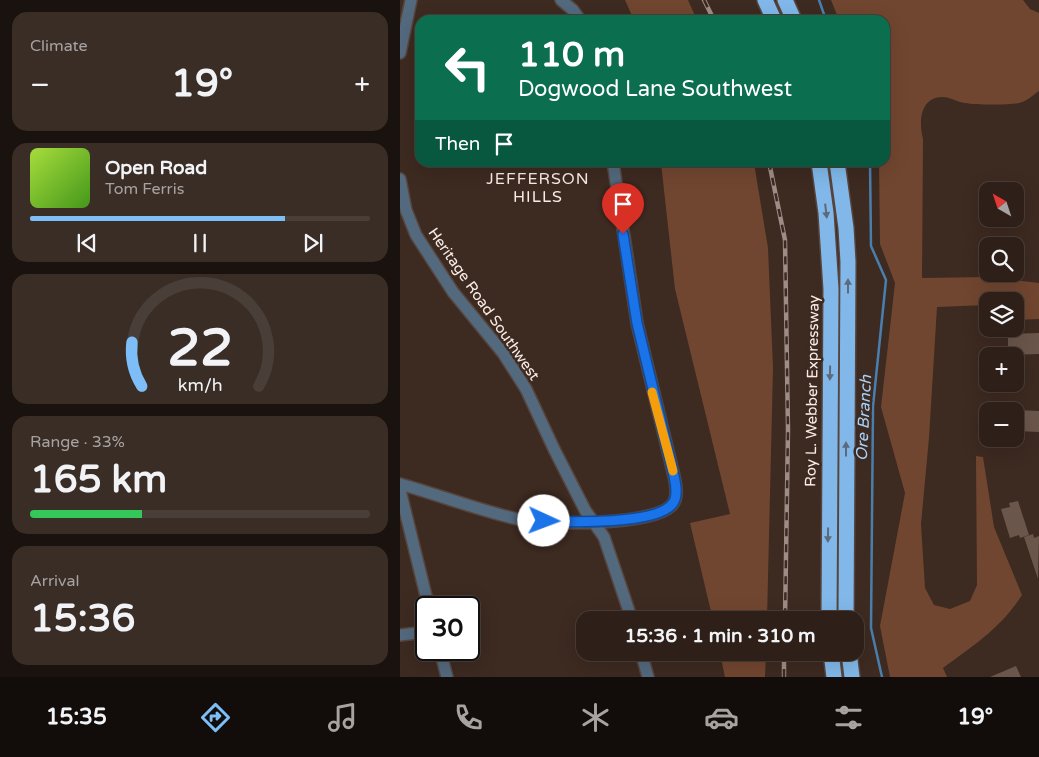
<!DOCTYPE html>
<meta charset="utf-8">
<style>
body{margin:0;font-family:"Varela Round",sans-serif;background:#3a2d26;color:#f1f3f6;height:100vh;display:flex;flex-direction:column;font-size:19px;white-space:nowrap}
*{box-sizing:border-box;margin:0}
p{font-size:16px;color:#a7a3a2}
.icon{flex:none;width:28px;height:28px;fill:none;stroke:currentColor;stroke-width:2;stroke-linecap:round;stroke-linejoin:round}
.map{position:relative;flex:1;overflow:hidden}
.sheet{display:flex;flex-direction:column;gap:12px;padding:12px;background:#19120e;width:400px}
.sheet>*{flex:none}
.guide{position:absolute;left:15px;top:15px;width:475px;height:152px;border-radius:15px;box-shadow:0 5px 20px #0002,0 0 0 1px #493e38;background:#0b6e4f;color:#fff;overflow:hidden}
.needle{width:32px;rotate:321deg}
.fabs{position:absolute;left:579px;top:182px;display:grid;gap:10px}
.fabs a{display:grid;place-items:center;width:45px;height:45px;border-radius:10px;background:#2e2019;box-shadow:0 5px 20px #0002,0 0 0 1px #493e38;font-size:25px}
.speed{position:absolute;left:15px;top:596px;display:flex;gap:10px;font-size:25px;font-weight:700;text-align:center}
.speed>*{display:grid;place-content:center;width:65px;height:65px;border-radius:50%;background:#2e2019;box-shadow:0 5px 20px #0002,0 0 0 1px #493e38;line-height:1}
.speed .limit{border:2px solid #111;border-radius:8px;background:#fff;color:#111}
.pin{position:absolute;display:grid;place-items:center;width:42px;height:42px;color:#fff;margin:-51px -21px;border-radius:50% 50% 50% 0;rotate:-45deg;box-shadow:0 0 5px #0007}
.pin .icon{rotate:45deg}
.me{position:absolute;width:55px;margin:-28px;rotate:92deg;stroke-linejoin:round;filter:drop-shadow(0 0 4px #0008)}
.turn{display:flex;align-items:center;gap:18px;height:105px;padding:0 20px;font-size:22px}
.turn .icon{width:65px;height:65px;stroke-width:2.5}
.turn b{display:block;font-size:35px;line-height:42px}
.then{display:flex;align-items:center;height:48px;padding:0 20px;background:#0003;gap:10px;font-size:19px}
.big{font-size:38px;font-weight:700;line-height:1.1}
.sheet .tile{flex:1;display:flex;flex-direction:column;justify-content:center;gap:8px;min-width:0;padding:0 18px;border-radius:15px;background:#3a2d26}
.sheet .dial{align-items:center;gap:0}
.dial svg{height:130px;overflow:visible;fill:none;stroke:#493e38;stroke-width:7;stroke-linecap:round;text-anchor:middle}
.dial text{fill:#f1f3f6;stroke:none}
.song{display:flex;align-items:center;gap:15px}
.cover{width:60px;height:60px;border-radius:8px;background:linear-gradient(135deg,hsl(80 70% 55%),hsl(100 70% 35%))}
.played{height:5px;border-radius:2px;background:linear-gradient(90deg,#7dbef9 75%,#493e38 75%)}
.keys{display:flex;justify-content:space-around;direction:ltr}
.heat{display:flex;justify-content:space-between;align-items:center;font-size:28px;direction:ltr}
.charge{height:8px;border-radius:4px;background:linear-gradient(90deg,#34c759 33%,#493e38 0)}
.trip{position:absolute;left:176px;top:611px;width:288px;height:50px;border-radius:15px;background:#2e2019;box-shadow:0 5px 20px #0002,0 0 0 1px #493e38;font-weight:700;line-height:50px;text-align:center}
.tab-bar{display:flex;height:80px;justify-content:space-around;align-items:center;background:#120d0a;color:#a7a3a2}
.tab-bar .icon{width:35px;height:35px}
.tab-bar .on{color:#7dbef9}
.tab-bar b{font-size:22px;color:#f1f3f6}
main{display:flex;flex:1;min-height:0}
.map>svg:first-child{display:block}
.green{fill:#714630}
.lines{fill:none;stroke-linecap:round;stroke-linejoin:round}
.stream{stroke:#4a7fad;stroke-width:2.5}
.building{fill:#6b564b}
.minor-casing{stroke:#57453d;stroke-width:14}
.highway-casing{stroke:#57453d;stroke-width:18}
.minor{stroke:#53697d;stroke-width:11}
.highway{stroke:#81b8e9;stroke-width:15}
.rail-casing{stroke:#9d8d86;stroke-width:4.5}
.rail{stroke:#3d2a21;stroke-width:2.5;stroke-dasharray:8;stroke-linecap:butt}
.oneway{fill:#5c6a7b}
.route-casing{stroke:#114b97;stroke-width:12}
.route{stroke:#1a73e8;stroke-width:9}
.slow{stroke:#f59e0b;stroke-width:9}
.labels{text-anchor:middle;stroke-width:5;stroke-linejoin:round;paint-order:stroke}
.street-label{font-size:15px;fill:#f9ece6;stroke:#3d2a21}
.neighbourhood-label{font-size:16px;letter-spacing:1px;fill:#f9ece6;stroke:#3d2a21}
.water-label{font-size:16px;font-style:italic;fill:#a7d3fb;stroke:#3d2a21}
</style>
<main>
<section class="sheet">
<div class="tile"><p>Climate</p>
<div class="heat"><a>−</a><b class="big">19°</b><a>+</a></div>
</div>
<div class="tile">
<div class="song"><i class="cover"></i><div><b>Open Road</b><p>Tom Ferris</p></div></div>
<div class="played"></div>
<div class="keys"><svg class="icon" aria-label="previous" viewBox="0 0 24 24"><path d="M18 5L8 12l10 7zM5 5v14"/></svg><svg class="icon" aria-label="pause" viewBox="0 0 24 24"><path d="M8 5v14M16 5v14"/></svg><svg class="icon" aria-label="next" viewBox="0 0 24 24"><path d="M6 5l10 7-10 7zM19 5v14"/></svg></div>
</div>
<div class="tile dial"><svg viewBox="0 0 100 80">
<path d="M14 69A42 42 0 1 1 86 69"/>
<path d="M14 69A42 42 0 0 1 8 42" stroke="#7dbef9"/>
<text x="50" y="56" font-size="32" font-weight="700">22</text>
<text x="50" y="72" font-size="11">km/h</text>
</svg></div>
<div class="tile"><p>Range · 33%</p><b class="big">165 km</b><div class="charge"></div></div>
<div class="tile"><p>Arrival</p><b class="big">15:36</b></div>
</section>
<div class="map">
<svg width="639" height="677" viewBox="0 0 639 677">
<rect width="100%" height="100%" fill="#3d2a21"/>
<path class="green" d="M225,0H288L297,20H234Z
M431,0H623L630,9L639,13V91C633,95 626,102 619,103C607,105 577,105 565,103C557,102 551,97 542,97C519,98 519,123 523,139L522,278L587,277L639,283V319L615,320V301H588L587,305L537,307L529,438L521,524L525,588L534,605L550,609L570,601L577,585L576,456L583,457L594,527L622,595C601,628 574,645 543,668L547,677H490L480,626L505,493L481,407L495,283L480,244L479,163L485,162V20H439Z
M261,163H354L368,248L373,368L367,620H313L290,523L330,514L275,289Z
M320,653H366L365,677H325Z"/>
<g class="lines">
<path class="stream" d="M419,0L426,20
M470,162L471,246L486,280L473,406L471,628L482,677"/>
</g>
<path class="building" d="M639,333V354L608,355V334Z
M615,410L639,411V432L615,431Z
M618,501L629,535L620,538L619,535L610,538L601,509L610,507L609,503Z
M633,534L634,538L639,536L638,579L624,537Z
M616,666L621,677H590Z"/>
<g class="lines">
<defs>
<path id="minor" d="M161,0L173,10L180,20
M0,53L11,0
M0,179L6,210L16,235L53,292L103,353L126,389L154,449L185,510L204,537L232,620
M0,484C39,495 78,510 117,519C146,525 250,526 271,506C279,499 276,485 274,476L237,323L213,162
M0,490L29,608
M0,635L26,632
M40,650L47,677
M241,652L248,677"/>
<path id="highway" d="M365,0L374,20
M385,0L394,20
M419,162L426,213L431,289L429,620
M437,162L446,228L448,262L446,620
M431,652L434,677
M449,652L452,677"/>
</defs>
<use href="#minor" class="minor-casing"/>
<use href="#highway" class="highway-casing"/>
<use href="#minor" class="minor"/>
<use href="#highway" class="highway"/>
<defs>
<path id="rail" d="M304,0L314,20
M369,162L385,240L388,430L385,620
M384,677V652"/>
</defs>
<use href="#rail" class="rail-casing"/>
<use href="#rail" class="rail"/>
</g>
<defs><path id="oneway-solid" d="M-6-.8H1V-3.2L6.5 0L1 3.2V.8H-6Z" transform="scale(1.25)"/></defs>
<g class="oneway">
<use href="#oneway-solid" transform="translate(426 211) rotate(83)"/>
<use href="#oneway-solid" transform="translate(448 286) rotate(-90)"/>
<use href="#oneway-solid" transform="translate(430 373) rotate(91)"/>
<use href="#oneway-solid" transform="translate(446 449) rotate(-90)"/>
<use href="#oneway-solid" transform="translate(428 535) rotate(91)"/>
</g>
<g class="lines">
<defs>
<path id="route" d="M144,521C168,522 259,525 273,503C278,496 276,485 274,476L237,323L223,234"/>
</defs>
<use href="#route" class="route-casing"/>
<use href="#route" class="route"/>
<path class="slow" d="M252,392L273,471"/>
</g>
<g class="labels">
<g class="street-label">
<text transform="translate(84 304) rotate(55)" y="5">Heritage Road Southwest</text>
<text transform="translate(412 391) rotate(-89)" y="5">Roy L. Webber Expressway</text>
</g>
<g class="neighbourhood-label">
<text x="138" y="184">JEFFERSON<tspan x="138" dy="18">HILLS</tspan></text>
</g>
<g class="water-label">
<text transform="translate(463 418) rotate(-87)" y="6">Ore Branch</text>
</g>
</g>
</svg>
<div class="fabs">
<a><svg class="needle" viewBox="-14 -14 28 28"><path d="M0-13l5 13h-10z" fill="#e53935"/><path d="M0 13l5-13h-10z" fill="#a7a3a2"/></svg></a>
<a><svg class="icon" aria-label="search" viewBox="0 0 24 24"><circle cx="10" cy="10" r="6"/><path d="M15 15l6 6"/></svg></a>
<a><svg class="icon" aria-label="layers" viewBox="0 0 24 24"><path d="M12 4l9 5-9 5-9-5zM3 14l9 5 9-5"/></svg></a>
<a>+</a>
<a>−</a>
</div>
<div class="speed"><div class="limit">30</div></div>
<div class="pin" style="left:223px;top:234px;background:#d93025"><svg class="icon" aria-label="arrive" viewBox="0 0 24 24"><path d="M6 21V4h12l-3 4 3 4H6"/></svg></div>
<svg class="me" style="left:144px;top:521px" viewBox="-20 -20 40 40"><circle r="19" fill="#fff"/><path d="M0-13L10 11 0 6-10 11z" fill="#1a73e8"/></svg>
<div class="trip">15:36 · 1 min · 310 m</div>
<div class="guide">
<div class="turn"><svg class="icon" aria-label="left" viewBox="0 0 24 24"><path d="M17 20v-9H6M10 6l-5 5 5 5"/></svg><div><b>110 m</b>Dogwood Lane Southwest</div></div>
<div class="then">Then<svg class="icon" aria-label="arrive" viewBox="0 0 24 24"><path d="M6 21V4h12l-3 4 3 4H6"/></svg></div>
</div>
</div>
</main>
<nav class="tab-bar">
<b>15:35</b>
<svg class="icon on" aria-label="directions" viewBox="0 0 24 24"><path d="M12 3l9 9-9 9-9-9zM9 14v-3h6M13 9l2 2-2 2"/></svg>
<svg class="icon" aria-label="music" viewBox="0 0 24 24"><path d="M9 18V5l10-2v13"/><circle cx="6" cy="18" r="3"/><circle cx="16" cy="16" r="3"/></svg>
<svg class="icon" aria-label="phone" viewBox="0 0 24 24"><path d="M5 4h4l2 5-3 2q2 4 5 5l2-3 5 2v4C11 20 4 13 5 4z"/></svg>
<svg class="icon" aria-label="climate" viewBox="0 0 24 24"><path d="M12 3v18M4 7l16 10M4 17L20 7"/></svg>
<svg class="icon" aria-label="car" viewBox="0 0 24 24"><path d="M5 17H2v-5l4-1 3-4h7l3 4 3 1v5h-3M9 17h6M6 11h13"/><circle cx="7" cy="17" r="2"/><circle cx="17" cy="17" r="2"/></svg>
<svg class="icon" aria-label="filters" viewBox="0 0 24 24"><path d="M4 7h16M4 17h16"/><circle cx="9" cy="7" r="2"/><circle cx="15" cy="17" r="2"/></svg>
<b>19°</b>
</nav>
